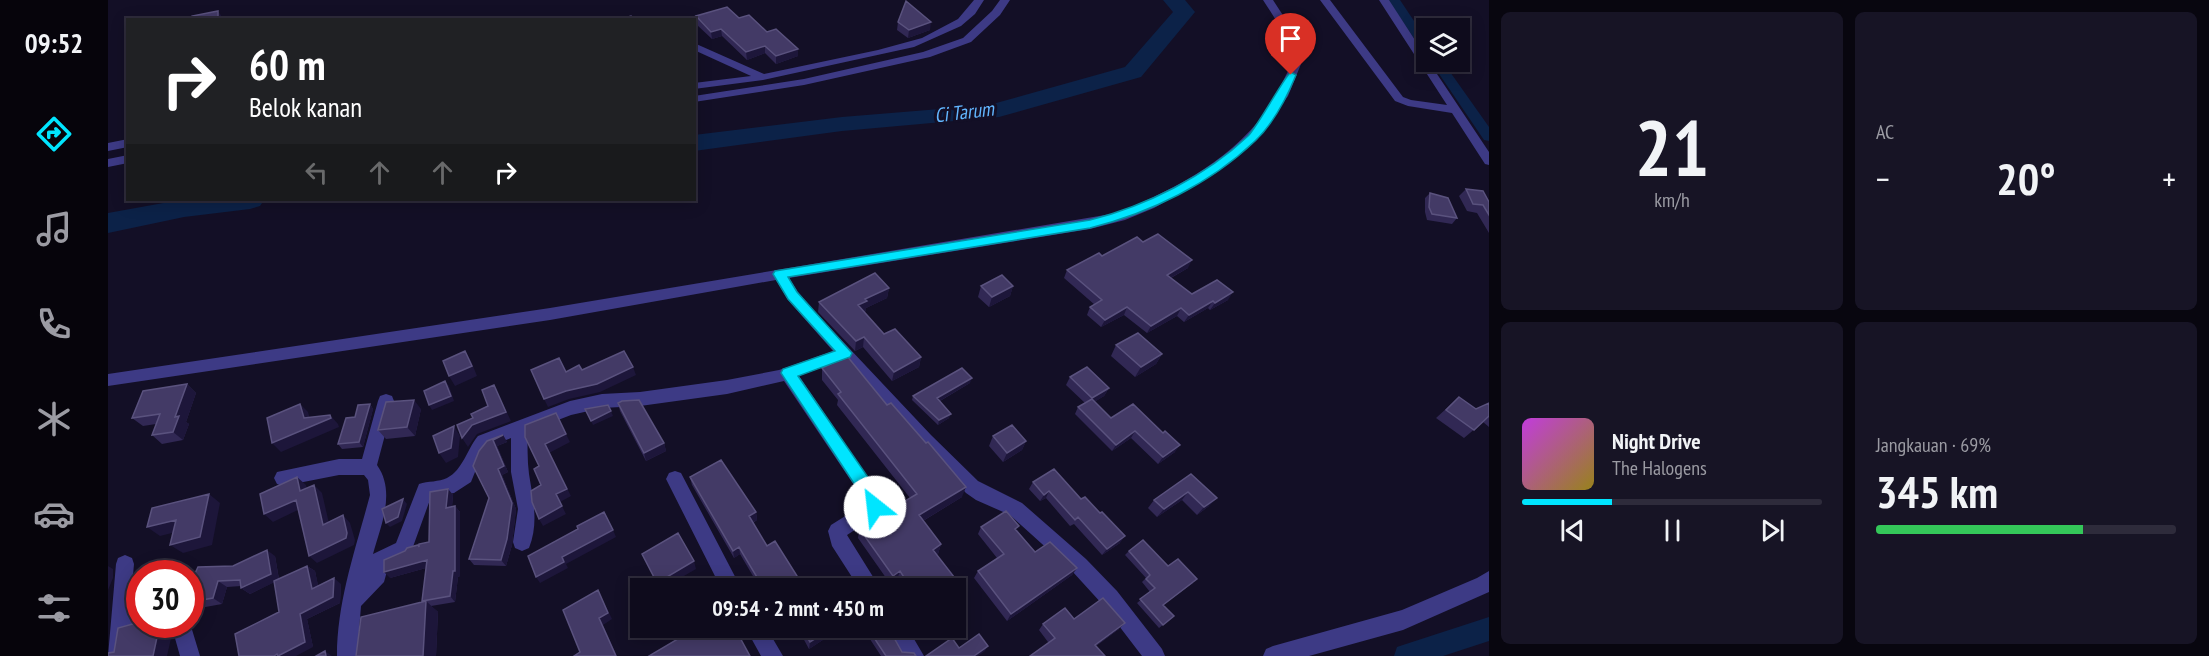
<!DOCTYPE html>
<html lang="id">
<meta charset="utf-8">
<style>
body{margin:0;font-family:"PT Sans Narrow",sans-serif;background:#171425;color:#f1f3f6;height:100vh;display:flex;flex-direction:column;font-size:22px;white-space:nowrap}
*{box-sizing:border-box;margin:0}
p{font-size:20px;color:#9b9ba3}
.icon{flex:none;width:33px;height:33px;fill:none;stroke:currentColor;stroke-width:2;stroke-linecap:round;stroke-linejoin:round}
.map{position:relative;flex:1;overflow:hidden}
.sheet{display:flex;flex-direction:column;gap:12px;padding:12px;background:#08060f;width:720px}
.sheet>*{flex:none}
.top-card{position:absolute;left:18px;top:18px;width:570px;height:183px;border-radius:0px;box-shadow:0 3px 15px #0003,0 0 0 2px #2e2b3b;background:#202124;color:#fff;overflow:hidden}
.controls{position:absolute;left:1308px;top:18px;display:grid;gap:12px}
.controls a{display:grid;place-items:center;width:54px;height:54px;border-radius:0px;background:#0e0b1c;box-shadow:0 3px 15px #0003,0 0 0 2px #2e2b3b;font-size:30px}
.speed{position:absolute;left:18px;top:560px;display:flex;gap:12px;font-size:30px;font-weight:700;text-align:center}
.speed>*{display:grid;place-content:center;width:78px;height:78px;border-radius:50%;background:#0e0b1c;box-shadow:0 3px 15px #0003,0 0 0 2px #2e2b3b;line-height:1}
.speed .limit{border:9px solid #d22;background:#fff;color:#111}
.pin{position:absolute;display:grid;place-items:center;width:51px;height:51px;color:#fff;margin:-62px -26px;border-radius:50% 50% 50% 0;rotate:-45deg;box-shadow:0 0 6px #0007}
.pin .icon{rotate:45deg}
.me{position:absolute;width:66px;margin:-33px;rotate:331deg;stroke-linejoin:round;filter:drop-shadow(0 0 4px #0008)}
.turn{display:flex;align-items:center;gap:21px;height:126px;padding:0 24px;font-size:27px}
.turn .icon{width:78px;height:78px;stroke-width:2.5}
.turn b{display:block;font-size:42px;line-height:51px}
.lanes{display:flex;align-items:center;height:57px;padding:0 24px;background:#0003;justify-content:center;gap:30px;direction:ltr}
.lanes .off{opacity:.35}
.big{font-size:45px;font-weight:600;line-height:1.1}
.sheet .card{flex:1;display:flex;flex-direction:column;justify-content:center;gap:9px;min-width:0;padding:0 21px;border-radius:9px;background:#171425}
.sheet .dial{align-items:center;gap:0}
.dial b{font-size:78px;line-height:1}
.song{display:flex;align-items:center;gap:18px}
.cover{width:72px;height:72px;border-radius:9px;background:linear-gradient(135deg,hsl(290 70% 55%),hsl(50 70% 35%))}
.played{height:6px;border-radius:3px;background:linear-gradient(90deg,#00e5ff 30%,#2e2b3b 30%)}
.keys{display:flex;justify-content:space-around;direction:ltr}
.heat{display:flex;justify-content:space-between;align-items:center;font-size:33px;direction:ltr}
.charge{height:9px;border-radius:4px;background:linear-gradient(90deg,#34c759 69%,#2e2b3b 0)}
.sheet .tiles{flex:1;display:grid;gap:12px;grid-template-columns:repeat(2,1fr)}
.trip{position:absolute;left:522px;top:578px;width:336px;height:60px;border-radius:0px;background:#0e0b1c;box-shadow:0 3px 15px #0003,0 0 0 2px #2e2b3b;font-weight:600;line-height:60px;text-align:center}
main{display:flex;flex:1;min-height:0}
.tab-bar{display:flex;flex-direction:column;width:108px;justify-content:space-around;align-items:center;background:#06040b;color:#9b9ba3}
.tab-bar .icon{width:42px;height:42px}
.tab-bar .active{color:#00e5ff}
.tab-bar b{font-size:27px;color:#f1f3f6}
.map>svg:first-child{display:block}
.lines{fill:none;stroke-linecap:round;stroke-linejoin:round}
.canal{fill:#0c2248;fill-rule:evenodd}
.river{fill:#0c2248;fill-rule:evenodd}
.minor{fill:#3d3a85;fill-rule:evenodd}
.wall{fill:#312854}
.shaded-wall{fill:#1d163a}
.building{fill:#433a66;stroke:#5a527e;stroke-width:1.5}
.route{fill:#00e5ff;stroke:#0095a6;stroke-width:1.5}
.labels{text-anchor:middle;stroke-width:6;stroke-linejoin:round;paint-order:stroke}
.far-water-label{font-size:20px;font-style:italic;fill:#62b6ff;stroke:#130f26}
</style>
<main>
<nav class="tab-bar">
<b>09:52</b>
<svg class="icon active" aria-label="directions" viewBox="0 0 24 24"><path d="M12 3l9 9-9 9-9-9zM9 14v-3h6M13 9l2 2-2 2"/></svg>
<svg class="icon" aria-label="music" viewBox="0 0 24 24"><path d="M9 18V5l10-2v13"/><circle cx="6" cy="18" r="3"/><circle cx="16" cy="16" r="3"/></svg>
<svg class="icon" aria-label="phone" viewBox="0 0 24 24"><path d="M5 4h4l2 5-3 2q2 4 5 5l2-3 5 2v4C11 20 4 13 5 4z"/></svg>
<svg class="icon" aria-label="climate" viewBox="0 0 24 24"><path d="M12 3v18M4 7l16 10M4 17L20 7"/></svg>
<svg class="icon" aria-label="car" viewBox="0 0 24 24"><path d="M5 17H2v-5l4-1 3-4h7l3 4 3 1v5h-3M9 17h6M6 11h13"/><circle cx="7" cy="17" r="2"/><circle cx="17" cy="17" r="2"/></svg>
<svg class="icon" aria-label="filters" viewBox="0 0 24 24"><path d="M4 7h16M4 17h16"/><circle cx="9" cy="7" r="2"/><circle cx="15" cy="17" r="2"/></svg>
</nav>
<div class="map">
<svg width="1381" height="656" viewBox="0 0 1381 656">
<rect width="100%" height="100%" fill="#130f26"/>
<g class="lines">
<path class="canal" d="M1280,0H1292L1318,39V51L1314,50Z
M1323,62H1335L1381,127V141L1376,140Z
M1381,617V641L1335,656H1286L1289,647L1298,644Z"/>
<path class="river" d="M1055,0H1077L1087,12L1033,77L891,117L734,131L586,151V135L734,117L881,105L1017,67L1065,12Z
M72,200H156L152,206L142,209L76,217L0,233V213Z"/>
<path class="minor" d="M866,0H876L867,14L853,26L806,47L655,80L586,89V83L643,76L586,50V43L656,74L770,50L814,38L850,19Z
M892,0H902L892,15L863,42L822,57L696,85L586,102V96L696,79L815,52L855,38L884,11Z
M1155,0H1165L1178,20L1191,48L1193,64L1180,96L1149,140L1108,173L1046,208L1017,220L982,229L681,278L690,292L708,313L823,435L870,481L914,503L978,559L1009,591L1054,649L1057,656H1034L995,605L964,571L902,515L868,500L858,493L734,360L691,376L776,501L773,513L739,535L772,588H751L724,546L720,531L723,525L758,503L676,381L619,394L532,406L494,408L463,415L419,432C420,446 419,460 421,474C425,500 431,523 421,548L414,551L407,548L405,542L410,509L403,472V438L382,446L373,457L363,482L346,493L323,497L302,555L281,564L276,582L253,606L249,656H229C229,601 248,548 262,495L260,480L256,475H231L175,486L169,484L166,478L169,472L231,459H254L270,401L272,396L278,394L284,396L286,401L269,465C288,492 273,525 265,554L288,543L311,484C320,481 331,482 339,478C355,470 359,449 370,436L462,401L494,394L532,392L619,380L671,370L725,351L680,300L668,280L442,320L0,386V374L442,308L1009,213C1073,187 1144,150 1174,83C1177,77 1182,69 1182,62C1183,40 1166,17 1155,0Z
M1212,0H1222L1295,97L1303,100L1339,105L1271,0H1281L1318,57V62H1321L1381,152V165L1377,164L1344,113L1300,106L1287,101Z
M20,139V147L0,151V143Z
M20,155V163L0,167V159Z
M567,471L573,473L633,588H613L558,479L561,473Z
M17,555L24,558L26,564L22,609L32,607V624H39L21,629L18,656H0L8,564L10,558Z
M1381,571V592L1295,630L1201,656H1155L1158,649L1165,646L1294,610L1369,578Z
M63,624L82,623L92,656H72Z
M637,627H658L675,656H653Z
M777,627H799L816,656H794Z"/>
</g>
<path class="wall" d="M588,16L631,18L659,32L690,56L668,64L657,53L639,60L614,36L604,39L588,24Z
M790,22L822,30L800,38L789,30Z
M1358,189L1381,202V233L1369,213L1359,211L1351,196Z
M1322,193L1349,218L1344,224L1319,220L1317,212V198Z
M1035,242L1080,268L1063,278L1084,294L1120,300L1102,310L1100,308L1076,322L1069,316L1039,333L1016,315L993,327L979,315L982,307L987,305L956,278L959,270L994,256Z
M873,286H905L902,296L881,307L870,297Z
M781,288L779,298L758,308V311L756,312L776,334L813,357L811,367L784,381L755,347L747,351L710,312L711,302Z
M1008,345L1054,354L1048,364L1027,377L1003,356Z
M714,368L854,497L815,521L833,544L830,554L828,555L850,582L847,588H795L789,580L783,585L750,538L751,528L802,498L729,405L730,400L714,380Z
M962,377L1001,388L996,396L986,402L1003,418L1067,452L1050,464L1023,438L1004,451L967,414L970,407L977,403L958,385Z
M862,383L832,401L841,418L830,425L804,400L805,396Z
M79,384L88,393L78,422L81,424L75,440L54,444L44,435L48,424L35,426L24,418Z
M1351,397L1368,409L1381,403V427L1375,422L1356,438L1328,418Z
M510,403L556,443L558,451L538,461L512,411Z
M262,404L265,409L255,447L234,449L230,444Z
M313,409L307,436L278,439L270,430Z
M395,435L399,442L389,446L400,472L394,475L408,509L404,545L398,566L366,565L361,559L381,498L365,466Z
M885,436L918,441L914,450L895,462L881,446Z
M946,469L1012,543L994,555L966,524L962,526L938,498L932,501L921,489L925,482Z
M1083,474L1101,506L1089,515L1074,500L1049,517L1040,508L1046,500Z
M582,477L648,512L649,520L645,523L659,546L694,584L703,588H666L664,585L658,588H652L632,554L626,558L584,485Z
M340,489L345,495L344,507L347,506L352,512V576L350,577L347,602L323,606L330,612L328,656H248L315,602L318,568L282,578L311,546L321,542Z
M873,527L909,530L927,552L969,568L964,575L899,621L866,578L870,571L889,558L870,534Z
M1021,551L1060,566L1085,583L1055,605L1066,616L1051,628L1029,603L1042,592L1034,582L1038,578L1017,555Z
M167,556L171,579L199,566L207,571L210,586L233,584L232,603L199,619L205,647L171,612L166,582L142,594L133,588V586L119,587L114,604L92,608L82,603L88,585L83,582L125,566Z
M966,619L1011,629L988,646L940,642L931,630L935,624Z
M659,627H688L668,640Z
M689,627H727V632L701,649Z
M759,627L794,652L808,656H773L758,633Z"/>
<path class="shaded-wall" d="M110,11L116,20H110Z
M823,22L822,30L800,38L801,30Z
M613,29L614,36L604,39L603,32Z
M657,46V53L639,60L638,52Z
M690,49V56L668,64V56Z
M1084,260L1080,268L1055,282L1059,275Z
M905,286L902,296L881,307L884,297Z
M781,288L779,298L758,308V311L750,315V305L757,299Z
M1125,292L1120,300L1102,310L1107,303Z
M1105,301L1100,308L1076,322L1081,315Z
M1019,307L1016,315L993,327L997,320Z
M1073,308L1069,316L1039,333L1043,326Z
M756,337L755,347L747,351L748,341Z
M357,351L363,361L369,376L347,386L341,376Z
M1054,354L1048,364L1027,377L1033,367Z
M813,357L811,367L784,381L786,372Z
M525,367L528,375L492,392L461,399L440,407L436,399Z
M864,378L862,383L828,403L829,398Z
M337,381L341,386L346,401L324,410L321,405Z
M79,384L88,393L78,422L81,424L75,440L65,432L67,417Z
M386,385L403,421L369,434L360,447L354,438L364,425L398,412Z
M1001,388L996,396L980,406L984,398Z
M306,400L313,409L307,436L299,427Z
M192,404L200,412L204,426L196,418Z
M262,404L265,409L255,447L251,442Z
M503,411L505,416L485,425L483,421Z
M843,414L841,418L830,425L831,420Z
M222,415L230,424L231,427L173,452L164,443Z
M346,426L352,436L350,457L338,463L331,453Z
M1027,431L1023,438L1004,451L1008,445Z
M458,434L462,442L441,453L463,496L452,502L458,514L435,526L431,519L448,494L437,444Z
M395,435L399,442L389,446L400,472L394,475L408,509L404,545L398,566L393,560L390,469L385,440Z
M918,441L914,450L895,462L899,453Z
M556,443L558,451L538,461L536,453Z
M1072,445L1067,452L1050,464L1055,457Z
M189,477L198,485L201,499L192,491Z
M206,485L214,493L223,532L215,525Z
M858,487L854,497L808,525L811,515Z
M340,489L345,495L343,515L338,508Z
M941,491L938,498L932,501L936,495Z
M1080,492L1074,500L1049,517L1056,509Z
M101,494L112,503L104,545L75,553L62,545Z
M1109,498L1101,506L1089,515L1096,507Z
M295,499L299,504L294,521L282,527L278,523Z
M188,500L196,507L165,522L156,514Z
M347,506L352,512V576L350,577L347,602L342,596Z
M648,512L649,520L642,524L641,516Z
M235,515L242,523L247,540L246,545L209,563L201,556Z
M68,520L80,529L52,536L39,527Z
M505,530L508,537L458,564L460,568L432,583L428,577L454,557Z
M1017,536L1012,543L994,555L999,549Z
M833,544L830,554L821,559L825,550Z
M631,547L632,554L626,558L625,551Z
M159,550L167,556L171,580L142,594L133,588Z
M319,560L325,566L282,578L276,572Z
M586,561L588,569L555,588H551L549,583Z
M0,566L5,569V578L0,590Z
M199,566L207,571L212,594L204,589Z
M969,568L964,575L899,621L903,614Z
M792,571L789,580L783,585L785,576Z
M226,578L233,584L232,603L199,619L205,647L188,656H166L192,614Z
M663,578L664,585L658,588H653V584Z
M110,581L119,587L114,604L105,598Z
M850,582L847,588H841Z
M490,590L504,619L495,625L509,656H508L491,618Z
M318,601L330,612L328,656H315Z
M1017,623L1011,629L981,650L987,645Z
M50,624H61L64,634L59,656H45Z
M678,627H688L668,640V633Z
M726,627H727V632L701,649L702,642Z
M880,646L877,651L870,656H866Z
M217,651L224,656H218Z"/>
<path class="building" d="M798,1L823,22L801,30L790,22Z
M619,7L631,18L641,15L659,32L668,29L690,49L668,56L657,46L638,52L613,29L603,32L588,16Z
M110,11V20H84V16Z
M523,16L526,20H509Z
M1358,189L1375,191L1381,202V215L1375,205L1365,204Z
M1322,193L1340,198L1349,218L1324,214L1321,207Z
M1050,234L1084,260L1059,275L1084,294L1109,280L1125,292L1107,303L1105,301L1081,315L1073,308L1043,326L1019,307L997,320L982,307L994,300L959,270L991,253L994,256L1029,237L1035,242Z
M767,273L781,288L757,299L759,301L750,305L776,334L787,329L813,357L786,372L756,337L748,341L711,302Z
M894,275L905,286L884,297L873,286Z
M1030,333L1054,354L1033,367L1008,345Z
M357,351L364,366L341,376L335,361Z
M516,351L525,367L489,384L458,391L436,399L423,370L451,358L458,372L471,365L474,370Z
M739,356L779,405L783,403L818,443L820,442L858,487L811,515L833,544L825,550L850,582L841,588H803L792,571L785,576L751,528L809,494L730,394L733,392L714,368Z
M979,367L1001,388L984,398L962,377Z
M854,368L864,378L829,398L843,414L831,420L805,396Z
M337,381L343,396L321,405L316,391Z
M79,384L67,417L71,416L65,432L44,435L52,414L24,418L35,391Z
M386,385L398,412L364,425L354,438L349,425L365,418L363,414L380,406L374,390Z
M1351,397L1368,409L1381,403V416L1366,430L1338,410Z
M984,399L1003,418L1025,404L1055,433L1057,431L1072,445L1055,457L1027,431L1008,445L970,407Z
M306,400L299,427L270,430L278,402Z
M531,400L556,443L536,453L510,403L514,401Z
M192,404L196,418L222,415L223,418L164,443L159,418Z
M262,404L251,442L230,444L238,418L247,417L250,405Z
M500,405L503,411L483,421L477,409Z
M448,413L458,434L437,444L459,489L448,494L454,506L431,519L424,502L423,491L433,485L426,469L431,466L417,437V425Z
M904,425L918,441L899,453L885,436Z
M346,426L343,448L331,453L325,436Z
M395,435L385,440L396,466L390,469L404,503L399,539L393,560L361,559L381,498L365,466L371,451L379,441Z
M613,460L648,512L641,516L659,546L667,541L694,584L699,581L703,588H669L663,578L653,584L631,547L625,551L582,477Z
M946,469L973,499L977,497L992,513L994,512L1017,536L999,549L970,517L967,520L941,491L936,495L925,482Z
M1083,474L1109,498L1096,507L1080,492L1056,509L1046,500Z
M189,477L192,491L206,485L215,525L235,515L239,533L238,538L201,556L188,500L156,514L152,494Z
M340,489L338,508L347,506V571H345L342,596L314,601L319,560L276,572V560L297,551L299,548L310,545L311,547V544L321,542L322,492Z
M101,494L92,537L62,545L68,520L39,527L44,508Z
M295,499L290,517L278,523L274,509Z
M898,511L911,526L907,529L927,552L942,542L969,568L903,614L870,571L896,554L873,527Z
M496,512L505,530L454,557L456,562L428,577L420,556L470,529L469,526Z
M570,533L586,561L549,583L534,554Z
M1035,540L1060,566L1070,559L1089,579L1055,605L1066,616L1055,625L1032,599L1047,588L1038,579L1042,575L1021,551Z
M159,550L163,574L133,588L132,580L110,581L105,598L82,602L89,582H83L90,567L125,566Z
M199,566L204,589L226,578L225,597L192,614L197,642L170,656L169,654L166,656H131L127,634L171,612L166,581Z
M490,590L500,613L491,618L508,656H466L472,652L455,610Z
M995,598L1017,623L987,645L997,656H922L947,638L935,624L957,608L966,619Z
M318,601L315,656H248L253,617Z
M32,622V624H50L51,628L45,656H0V653L6,652L10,628Z
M570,627H623L627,636L630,634L642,656H541L575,636Z
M663,627H678L668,633Z
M693,627H726L702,642Z
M759,627H780L794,652L806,653L808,656H778Z
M871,634L880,646L866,656H818L844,638L851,648Z
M217,651L218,656H208Z"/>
<path class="route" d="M1183,72L1188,75C1179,97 1165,124 1147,141C1102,184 1042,213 982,228L680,277L689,292L744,353L742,357L690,376L773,496L776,507L773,513L767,515L762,513L759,503L673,373L675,369L727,351L680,299L665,274L667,271L982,220C1038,206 1098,176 1140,136C1150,126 1178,74 1183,72Z"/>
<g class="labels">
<g class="far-water-label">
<text transform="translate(856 112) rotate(-7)" y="7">Ci Tarum</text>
</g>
</g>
</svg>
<div class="controls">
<a><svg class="icon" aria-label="layers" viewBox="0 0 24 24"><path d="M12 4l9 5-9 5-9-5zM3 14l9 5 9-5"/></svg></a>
</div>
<div class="speed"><div class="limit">30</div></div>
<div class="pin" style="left:1183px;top:75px;background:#d93025"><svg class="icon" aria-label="arrive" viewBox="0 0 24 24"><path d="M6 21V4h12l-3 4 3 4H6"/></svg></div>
<svg class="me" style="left:767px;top:507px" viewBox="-20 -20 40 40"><circle r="19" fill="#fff"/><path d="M0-13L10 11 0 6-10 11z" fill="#00e5ff"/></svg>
<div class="trip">09:54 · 2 mnt · 450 m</div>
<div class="top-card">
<div class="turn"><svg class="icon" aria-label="right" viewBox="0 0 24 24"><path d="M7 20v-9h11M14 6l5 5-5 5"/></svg><div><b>60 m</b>Belok kanan</div></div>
<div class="lanes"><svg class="icon off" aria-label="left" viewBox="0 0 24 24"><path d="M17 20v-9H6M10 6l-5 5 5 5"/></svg><svg class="icon off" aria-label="ahead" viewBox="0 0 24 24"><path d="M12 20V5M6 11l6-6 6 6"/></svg><svg class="icon off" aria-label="ahead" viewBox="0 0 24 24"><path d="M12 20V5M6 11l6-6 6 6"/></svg><svg class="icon" aria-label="right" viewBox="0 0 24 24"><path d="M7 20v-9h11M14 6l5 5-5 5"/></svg></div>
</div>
</div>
<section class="sheet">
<div class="tiles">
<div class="card dial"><b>21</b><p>km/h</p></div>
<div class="card"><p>AC</p>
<div class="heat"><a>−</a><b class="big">20°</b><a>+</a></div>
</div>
<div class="card">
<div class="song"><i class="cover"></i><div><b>Night Drive</b><p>The Halogens</p></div></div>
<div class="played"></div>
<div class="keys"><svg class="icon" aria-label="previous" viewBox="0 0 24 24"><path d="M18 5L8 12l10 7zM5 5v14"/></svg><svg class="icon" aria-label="pause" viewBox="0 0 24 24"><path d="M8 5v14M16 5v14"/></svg><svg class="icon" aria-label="next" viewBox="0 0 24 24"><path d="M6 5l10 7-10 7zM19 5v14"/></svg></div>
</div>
<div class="card"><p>Jangkauan · 69%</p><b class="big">345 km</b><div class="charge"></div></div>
</div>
</section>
</main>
